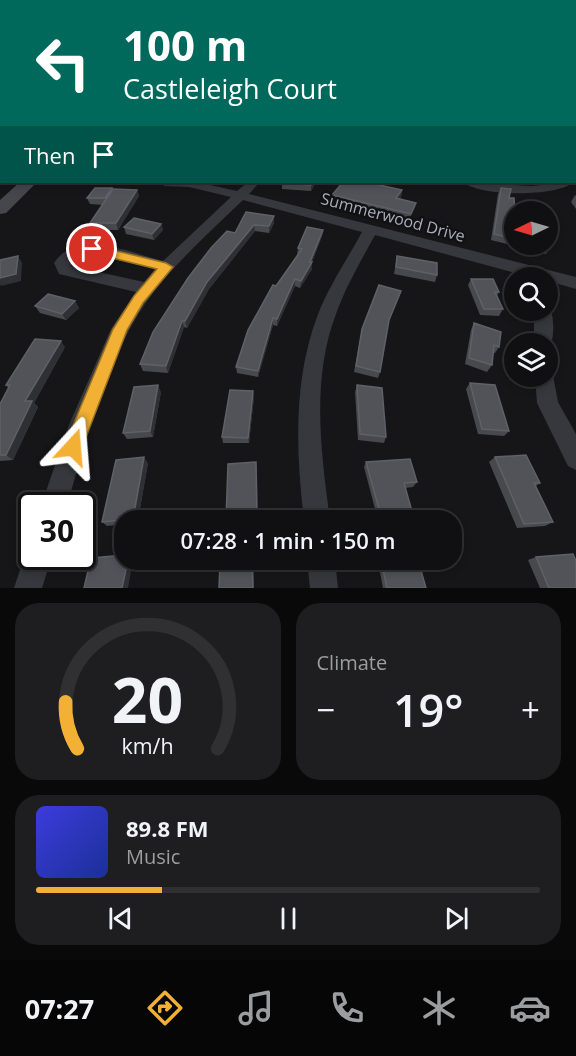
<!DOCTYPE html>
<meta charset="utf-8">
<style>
body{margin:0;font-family:"Open Sans",sans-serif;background:#1e1e20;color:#f1f3f6;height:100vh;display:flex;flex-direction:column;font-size:22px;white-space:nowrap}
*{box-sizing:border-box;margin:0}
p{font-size:20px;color:#9c9d9f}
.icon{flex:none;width:33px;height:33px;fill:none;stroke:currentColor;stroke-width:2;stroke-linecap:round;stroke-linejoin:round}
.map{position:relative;height:588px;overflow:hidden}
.drawer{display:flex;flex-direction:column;gap:15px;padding:15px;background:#09090a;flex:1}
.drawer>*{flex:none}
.hud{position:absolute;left:0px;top:0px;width:576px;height:183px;box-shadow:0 3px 9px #0003,0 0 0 2px #303032;background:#00695c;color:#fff;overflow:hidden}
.needle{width:39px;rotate:265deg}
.tools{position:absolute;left:504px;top:201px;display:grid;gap:12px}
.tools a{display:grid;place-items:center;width:54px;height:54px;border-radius:50%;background:#101012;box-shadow:0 3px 9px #0003,0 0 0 2px #303032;font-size:30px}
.speed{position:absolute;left:18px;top:492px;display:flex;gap:12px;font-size:30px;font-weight:700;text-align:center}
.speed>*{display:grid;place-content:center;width:78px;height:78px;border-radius:50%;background:#101012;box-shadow:0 3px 9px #0003,0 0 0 2px #303032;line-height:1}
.speed .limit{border:3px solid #111;border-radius:9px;background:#fff;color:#111}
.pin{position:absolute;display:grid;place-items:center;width:51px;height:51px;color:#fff;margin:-26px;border:3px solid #fff;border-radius:50%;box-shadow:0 2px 6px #0007}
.me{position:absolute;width:66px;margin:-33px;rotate:19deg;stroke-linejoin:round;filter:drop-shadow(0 0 4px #0008)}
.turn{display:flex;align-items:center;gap:21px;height:126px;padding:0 24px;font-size:27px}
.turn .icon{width:78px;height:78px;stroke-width:2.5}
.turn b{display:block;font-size:42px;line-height:51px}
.then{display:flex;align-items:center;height:57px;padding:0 24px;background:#0003;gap:12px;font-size:22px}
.big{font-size:45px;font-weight:600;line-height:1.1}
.drawer .card{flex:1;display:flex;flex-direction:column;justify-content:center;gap:9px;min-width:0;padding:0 21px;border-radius:24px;background:#1e1e20}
.drawer .dial{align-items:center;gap:0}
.dial svg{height:156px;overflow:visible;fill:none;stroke:#303032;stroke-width:7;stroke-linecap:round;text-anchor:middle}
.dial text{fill:#f1f3f6;stroke:none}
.song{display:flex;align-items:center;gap:18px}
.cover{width:72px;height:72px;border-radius:9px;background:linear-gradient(135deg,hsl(240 70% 55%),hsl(230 70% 35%))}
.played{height:6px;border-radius:3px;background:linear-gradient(90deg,#f2b134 25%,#303032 25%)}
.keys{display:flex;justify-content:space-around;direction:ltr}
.heat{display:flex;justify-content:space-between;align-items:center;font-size:33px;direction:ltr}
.drawer .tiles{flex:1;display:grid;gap:15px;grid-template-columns:1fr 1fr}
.card:last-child{grid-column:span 2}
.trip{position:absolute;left:114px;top:510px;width:348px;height:60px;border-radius:24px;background:#101012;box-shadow:0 3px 9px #0003,0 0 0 2px #303032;font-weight:600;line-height:60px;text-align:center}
.tab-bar{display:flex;height:96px;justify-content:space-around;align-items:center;background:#060607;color:#9c9d9f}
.tab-bar .icon{width:42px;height:42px}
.tab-bar .on{color:#f2b134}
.tab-bar b{font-size:27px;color:#f1f3f6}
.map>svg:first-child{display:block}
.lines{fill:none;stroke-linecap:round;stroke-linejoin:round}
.service{fill:#37383d;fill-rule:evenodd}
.minor{fill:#37383d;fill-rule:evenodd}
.secondary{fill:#45474d;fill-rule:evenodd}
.wall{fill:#47494d}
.shaded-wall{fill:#2f3033}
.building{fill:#525359;stroke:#5f6168;stroke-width:1.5}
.route{fill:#f2b134;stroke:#9d7322;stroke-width:1.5}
.labels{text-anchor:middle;stroke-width:5;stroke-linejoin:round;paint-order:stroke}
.street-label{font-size:16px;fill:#a8adb8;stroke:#111113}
</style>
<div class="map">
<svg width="576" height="588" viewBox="0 0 576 588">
<rect width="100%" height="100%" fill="#161618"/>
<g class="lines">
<path class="service" d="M0,177H2V181H0Z"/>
<path class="minor" d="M159,182H197L237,191L248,182H260L249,194L576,277V289L548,281V278H534L375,235C361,261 346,286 336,314C311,380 321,452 330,520H304C296,453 293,381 317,317C328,287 347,260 362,232L243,200C209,233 172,265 145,304C108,357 85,443 67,506H41L68,427L111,329L136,292L59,274L54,263C77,228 131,253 163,261L231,197L189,187L165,186ZM92,254L155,269L144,282L71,266L77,256Z
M463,182L531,186L574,182C557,197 480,197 463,182Z
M548,305C555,313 555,342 548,350V344H534V310H548Z
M548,368L552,370L558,402L576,434V470L568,466L537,403L535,376H548Z
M32,545V556H52L42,588H14L28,546Z
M307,560H335L338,588H310Z"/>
<path class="secondary" d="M0,119H2V127H0Z
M20,182H37L6,213L0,214V200Z"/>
</g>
<path class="wall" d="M282,182H316L311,191L282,189Z
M112,188L113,190H137L139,196L118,230H93L90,223L103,205L90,204L87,198Z
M501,188L509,198L514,212V244H548L550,248L546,254L491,240L498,194Z
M402,190L401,197L399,199L416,203L409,220L331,201L332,195Z
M575,195L576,196V209L571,202Z
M246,212L274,223L269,233L255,231L209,289L187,328L184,327L168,373L143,371L140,364L235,233Z
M161,224L163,230L154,240L126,234L124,227Z
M323,230L322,236L312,262V269L300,288L295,286L277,326L273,325L258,377L237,373L236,367L276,286L297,255L298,248Z
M397,256L437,275L435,282L394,274Z
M471,279L499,292L497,296L503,309L499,316L480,315L468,285Z
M401,291L388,323L380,372L378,378L354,372L362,329Z
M75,301L79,308L66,320L40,313L35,306Z
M474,323L499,347L495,353H493L492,365L487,372L465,364L471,330Z
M65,347L34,403L38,407L13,460L0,461V404L8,388L6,385Z
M470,383L509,431L504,436L478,434L466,389Z
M357,385L386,437L384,443L358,440L355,392Z
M161,392L153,437L127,439L123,433Z
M254,397L249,443H223L222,437Z
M495,457L540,483L536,486L553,522L545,526L517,528L489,462Z
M366,462L417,482L413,487L405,488L413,515L422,520H378L364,467Z
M148,463L138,520H124V524L107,526L102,522Z
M536,557L576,588H540L528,560Z
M381,560H418L426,588H383L378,562Z"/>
<path class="shaded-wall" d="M2,163V172L0,173V164Z
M313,182H316L311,191V185Z
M137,190L139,196L118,230L116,223Z
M402,190L401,197L394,204L396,198Z
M274,216V223L269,233V226Z
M161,224L163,230L154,240L152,234Z
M254,225L255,231L209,289L187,328L185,321L207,282Z
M323,230L322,236L311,264L312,262V269L300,288L301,281L310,262Z
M18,256L22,263L21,281L1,286L0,284V278Z
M295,279V286L277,326V319Z
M75,301L79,308L66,320L62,314Z
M273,318V325L258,377V371Z
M182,321L184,327L168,373L166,366Z
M61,341L65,347L34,403L38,407L13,460L6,455L25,401Z
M158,385L161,392L153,437L150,431Z
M253,391L254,397L249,443L248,438Z
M144,457L148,463L138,520H135L133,519Z
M256,462L257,467L258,520H257Z
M128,560H133L128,588H122Z
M252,560L254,563V588H253Z"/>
<path class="building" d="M574,84L575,88H576V122L575,130H576V164L574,163Z
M2,127V163L0,164V128Z
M343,182H366L402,190L396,198L416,203L411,214L332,195Z
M282,183V182H313L311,185Z
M95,188H112L105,198H87Z
M501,188L511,189L509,198H514L515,212H514V239L494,234Z
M113,189L137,190L116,223H90Z
M246,212L274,216L269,226L254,225L207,282L185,321H182L166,366L140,364L153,332L188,278L211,248L227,231L235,233Z
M134,218L161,224L152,234L124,227Z
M307,227L323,230L310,262H312L301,281L295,279L277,319L273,318L258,371L236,367L248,330L273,285L276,286L302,249L298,248Z
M548,237L550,238V248L537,244H548Z
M18,256L16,274L0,278V260Z
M397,256L437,263V275L396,267Z
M471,279H493L499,292H495L503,309H484Z
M379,285L401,291L389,320L380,372L356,366L362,329Z
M48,294L75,301L62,314L35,306Z
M474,323L501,332L499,347L494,345L492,365L469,358Z
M35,339L61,341L25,401H32L6,455H0V404L10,385H6Z
M470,383L495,385L509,431L482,429Z
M158,385L150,431L123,433L134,387Z
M357,385L382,388L386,437L360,434Z
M230,390L253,391L248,438L222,437Z
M526,455L540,483H534L553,522L524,524L495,457Z
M144,457L133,519L102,522L116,460Z
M410,459L417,482L404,483L413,515L420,514L422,520H382L366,462Z
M256,462L257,520H226L228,464Z
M573,554L576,561V588H549L536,557Z
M124,555V560H128L122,588H84L91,558Z
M252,560L253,588H219L220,563Z
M381,560H418L426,588H387Z"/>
<linearGradient id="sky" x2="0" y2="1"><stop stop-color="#0c0c0d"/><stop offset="0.51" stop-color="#363c48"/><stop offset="1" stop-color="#363c48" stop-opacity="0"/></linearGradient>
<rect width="576" height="166" fill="url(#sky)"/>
<path class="route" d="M92,245L166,263L173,267L143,303L127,330L80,453L73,456L66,453L64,447L113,329L134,296L157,269L88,252L86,249Z"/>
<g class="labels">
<g class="street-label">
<text transform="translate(393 217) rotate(15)" y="6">Summerwood Drive</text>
</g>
</g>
</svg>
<div class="tools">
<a><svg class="needle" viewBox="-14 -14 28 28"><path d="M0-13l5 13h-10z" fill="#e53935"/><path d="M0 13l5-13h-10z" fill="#9c9d9f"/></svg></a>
<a><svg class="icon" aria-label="search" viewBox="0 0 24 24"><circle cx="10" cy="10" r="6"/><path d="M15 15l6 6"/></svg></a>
<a><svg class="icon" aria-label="layers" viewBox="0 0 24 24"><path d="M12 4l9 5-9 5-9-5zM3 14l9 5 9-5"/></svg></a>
</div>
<div class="speed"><div class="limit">30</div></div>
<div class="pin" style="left:92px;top:249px;background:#d93025"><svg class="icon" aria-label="arrive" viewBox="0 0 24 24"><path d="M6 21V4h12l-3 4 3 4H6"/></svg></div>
<svg class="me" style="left:73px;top:447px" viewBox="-20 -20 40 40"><path d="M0-17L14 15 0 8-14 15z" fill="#f2b134" stroke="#fff" stroke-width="4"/></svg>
<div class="trip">07:28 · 1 min · 150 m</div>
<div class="hud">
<div class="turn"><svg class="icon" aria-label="left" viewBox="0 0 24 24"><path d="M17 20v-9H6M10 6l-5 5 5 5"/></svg><div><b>100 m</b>Castleleigh Court</div></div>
<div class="then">Then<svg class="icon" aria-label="arrive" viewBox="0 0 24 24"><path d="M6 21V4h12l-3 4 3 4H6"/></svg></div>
</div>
</div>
<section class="drawer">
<div class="tiles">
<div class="card dial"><svg viewBox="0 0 100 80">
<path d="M14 69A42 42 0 1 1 86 69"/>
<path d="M14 69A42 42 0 0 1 8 45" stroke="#f2b134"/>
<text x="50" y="56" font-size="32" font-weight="700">20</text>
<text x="50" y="72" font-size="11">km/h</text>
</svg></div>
<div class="card"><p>Climate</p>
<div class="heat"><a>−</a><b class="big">19°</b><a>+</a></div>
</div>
<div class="card">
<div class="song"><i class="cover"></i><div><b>89.8 FM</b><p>Music</p></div></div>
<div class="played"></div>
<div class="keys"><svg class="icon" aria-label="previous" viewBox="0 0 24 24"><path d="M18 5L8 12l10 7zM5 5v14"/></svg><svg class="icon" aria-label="pause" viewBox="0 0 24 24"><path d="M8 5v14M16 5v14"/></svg><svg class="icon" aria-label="next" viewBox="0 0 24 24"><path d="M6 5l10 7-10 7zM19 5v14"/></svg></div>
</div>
</div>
</section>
<nav class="tab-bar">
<b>07:27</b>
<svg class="icon on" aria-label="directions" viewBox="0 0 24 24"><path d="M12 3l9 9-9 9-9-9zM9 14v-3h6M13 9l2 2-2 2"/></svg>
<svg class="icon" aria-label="music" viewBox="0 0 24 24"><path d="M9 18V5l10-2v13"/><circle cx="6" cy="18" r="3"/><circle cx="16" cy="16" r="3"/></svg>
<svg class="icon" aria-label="phone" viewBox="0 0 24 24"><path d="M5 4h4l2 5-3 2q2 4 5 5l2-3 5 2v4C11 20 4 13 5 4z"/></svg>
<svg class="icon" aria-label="climate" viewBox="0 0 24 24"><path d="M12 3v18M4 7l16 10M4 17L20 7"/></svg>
<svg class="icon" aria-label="car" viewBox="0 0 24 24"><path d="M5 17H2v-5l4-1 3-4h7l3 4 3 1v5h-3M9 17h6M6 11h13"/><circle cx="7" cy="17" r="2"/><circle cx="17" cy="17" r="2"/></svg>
</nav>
